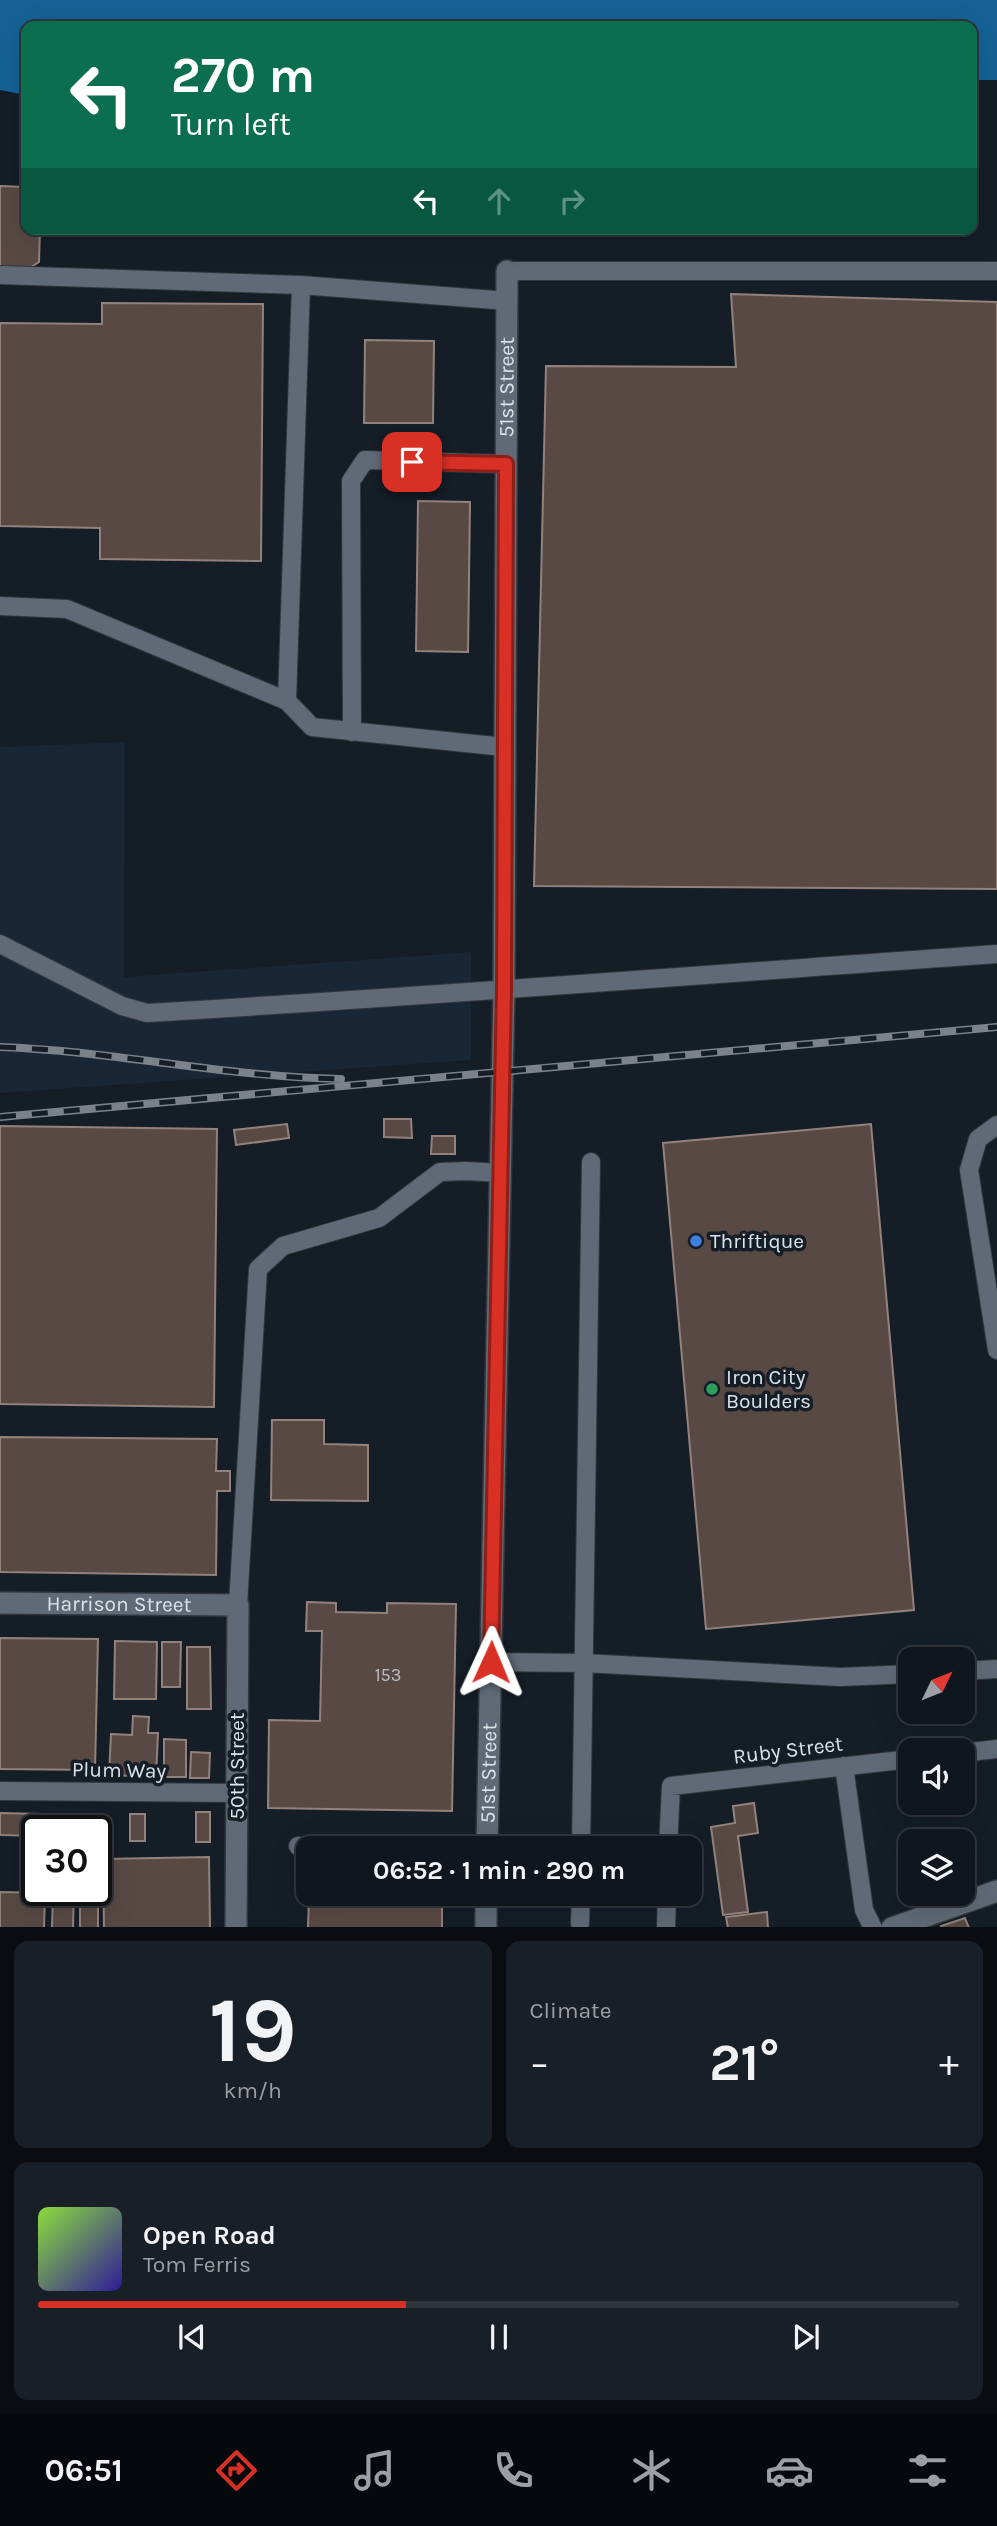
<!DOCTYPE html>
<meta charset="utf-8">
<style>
body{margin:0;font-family:Karla,sans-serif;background:#191f26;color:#f1f3f6;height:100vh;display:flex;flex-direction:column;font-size:26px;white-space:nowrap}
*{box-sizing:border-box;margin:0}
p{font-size:23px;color:#9c9fa4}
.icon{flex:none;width:38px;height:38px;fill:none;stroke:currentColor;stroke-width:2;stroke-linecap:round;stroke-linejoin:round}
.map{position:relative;height:1927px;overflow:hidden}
.side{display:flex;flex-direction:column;gap:14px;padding:14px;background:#090c10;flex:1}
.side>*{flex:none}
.hud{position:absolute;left:21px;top:21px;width:956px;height:214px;border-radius:14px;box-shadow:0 7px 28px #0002,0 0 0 2px #30353b;background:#0b6e4f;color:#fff;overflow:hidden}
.needle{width:46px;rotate:47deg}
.buttons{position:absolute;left:898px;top:1647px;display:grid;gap:14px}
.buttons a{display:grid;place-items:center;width:77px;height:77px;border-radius:14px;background:#10161d;box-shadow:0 7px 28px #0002,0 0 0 2px #30353b;font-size:35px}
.speed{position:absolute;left:21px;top:1815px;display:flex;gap:14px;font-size:35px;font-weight:700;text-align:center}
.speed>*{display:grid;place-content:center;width:91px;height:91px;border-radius:50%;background:#10161d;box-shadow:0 7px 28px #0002,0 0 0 2px #30353b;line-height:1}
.speed .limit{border:4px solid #111;border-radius:10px;background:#fff;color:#111}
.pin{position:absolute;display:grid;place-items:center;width:60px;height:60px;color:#fff;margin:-30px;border-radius:14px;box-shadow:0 4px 10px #0006}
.me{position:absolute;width:77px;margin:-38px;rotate:1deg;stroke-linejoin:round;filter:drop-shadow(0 0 5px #0008)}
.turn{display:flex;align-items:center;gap:24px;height:147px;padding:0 35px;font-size:32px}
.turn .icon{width:91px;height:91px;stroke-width:2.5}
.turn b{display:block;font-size:49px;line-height:60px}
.lanes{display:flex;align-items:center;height:66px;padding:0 35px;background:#0003;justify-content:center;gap:35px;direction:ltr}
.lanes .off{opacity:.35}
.big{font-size:52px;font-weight:700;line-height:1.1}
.side .card{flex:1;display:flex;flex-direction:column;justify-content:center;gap:10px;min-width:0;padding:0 24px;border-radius:14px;background:#191f26}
.side .dial{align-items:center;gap:0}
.dial b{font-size:91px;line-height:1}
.song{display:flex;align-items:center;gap:21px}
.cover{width:84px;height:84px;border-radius:10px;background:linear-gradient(135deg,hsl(90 70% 55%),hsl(250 70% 35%))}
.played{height:7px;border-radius:4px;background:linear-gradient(90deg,#d93025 40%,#30353b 40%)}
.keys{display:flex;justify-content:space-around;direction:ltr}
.heat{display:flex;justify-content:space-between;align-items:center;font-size:38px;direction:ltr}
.side .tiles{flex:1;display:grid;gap:14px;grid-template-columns:1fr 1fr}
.card:last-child{grid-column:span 2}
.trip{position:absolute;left:296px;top:1836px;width:406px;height:70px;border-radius:14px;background:#10161d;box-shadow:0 7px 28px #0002,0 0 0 2px #30353b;font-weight:700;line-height:70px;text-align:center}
.tabs{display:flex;height:112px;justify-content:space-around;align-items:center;background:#06090c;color:#9c9fa4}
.tabs .icon{width:49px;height:49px}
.tabs .selected{color:#d93025}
.tabs b{font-size:32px;color:#f1f3f6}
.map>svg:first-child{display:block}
.built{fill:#192634}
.water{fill:#146295}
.building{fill:#584944;stroke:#93827c;stroke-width:2}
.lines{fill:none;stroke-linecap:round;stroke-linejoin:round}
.lane-casing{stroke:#32373f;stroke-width:20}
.street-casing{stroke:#32373f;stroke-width:24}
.lane{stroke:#606a76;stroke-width:18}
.street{stroke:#606a76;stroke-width:21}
.rail-casing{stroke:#7b828b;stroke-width:8}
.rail{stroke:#151d27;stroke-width:5;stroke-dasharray:16;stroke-linecap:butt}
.route-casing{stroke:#8d1f18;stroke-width:18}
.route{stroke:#d93025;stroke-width:12}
.shop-dot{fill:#3f7fe0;stroke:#151d27;stroke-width:2.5}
.leisure-dot{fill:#2e9e5b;stroke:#151d27;stroke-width:2.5}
.labels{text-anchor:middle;stroke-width:7;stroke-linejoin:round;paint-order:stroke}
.number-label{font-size:18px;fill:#bbbcc0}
.street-label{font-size:21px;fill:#dce2e9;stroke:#151d27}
.poi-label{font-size:21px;fill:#dce2e9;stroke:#151d27;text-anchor:start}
</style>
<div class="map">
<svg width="997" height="1928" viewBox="0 0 997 1928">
<rect width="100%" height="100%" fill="#151d27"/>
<path class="built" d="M125,742L124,977L471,952V1060L0,1093V747Z"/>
<path class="water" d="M0,0H997V80H971V26H26V95L0,90Z"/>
<path class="building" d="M0,186L26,187V229H40L39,262L25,271L0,269Z
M731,294L997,302V889L534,886L546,366L736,367Z
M102,303L263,304L261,561L100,559V528L0,526V323L102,324Z
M365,340L434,341L433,423H364Z
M418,501L470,502L468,652L416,651Z
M384,1119H411L412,1138L384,1137Z
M287,1124L289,1138L236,1145L234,1130Z
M871,1124L914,1610L706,1629L663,1143Z
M0,1126L217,1129L214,1407L0,1404Z
M432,1136H455V1154H431Z
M272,1420H324V1444L368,1445V1501L271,1500Z
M0,1437L217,1439L216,1471H230V1491H217L216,1575L0,1572Z
M307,1602L336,1603V1612L387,1613V1603L456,1604L452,1811L268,1808L269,1720L320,1721L322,1631H306Z
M0,1638L98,1639L95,1770L0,1769Z
M115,1641L157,1642L156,1699H114Z
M162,1642H181L180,1687H162Z
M187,1647H210L211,1709H187Z
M133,1716L149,1717L148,1733H158L156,1777L109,1775L111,1734L132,1735Z
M164,1739L186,1740V1777H164Z
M191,1752L210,1753L209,1778H190Z
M754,1803L758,1833L738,1836L748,1912L723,1915L711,1827L735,1823L733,1806Z
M196,1812H210V1842H196Z
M0,1813L42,1814V1830H37V1836L0,1835Z
M130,1814H145V1841H130Z
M209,1857L210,1928H104L103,1859Z
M53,1890H74L73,1928H52Z
M0,1892L45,1893L44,1928H0Z
M309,1894H442V1928H308Z
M80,1904H98V1928H80Z
M767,1912L768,1928H728L726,1917Z
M965,1918L969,1928H942L941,1926Z"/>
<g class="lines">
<defs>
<path id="lane" d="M507,271H997
M0,275L301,285L287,701
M301,285L508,301
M0,606L67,609L287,701L312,727L504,747
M352,732L351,481L365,460L506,464
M0,944L122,1006L147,1013C431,996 714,974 997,954
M997,1125L978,1139L969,1170L997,1350
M238,1605L258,1269L283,1246L379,1218L440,1172L466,1171L501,1173
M491,1662L584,1663L840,1677L910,1674
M962,1671L997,1669
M962,1753L997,1749
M844,1766L864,1910L873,1928
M0,1791L237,1793
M298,1846L487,1844
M581,1848L591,1162
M668,1848L671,1786L910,1759
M580,1923L581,1894
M666,1928L667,1894"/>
<g id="street">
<path id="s1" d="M0,1603L238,1605L236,1928"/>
<path id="s2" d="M487,1848L504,988L507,271"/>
<path d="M486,1928V1894"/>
<path d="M892,1928L997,1891"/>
</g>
</defs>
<use href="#lane" class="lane-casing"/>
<use href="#street" class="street-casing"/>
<use href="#lane" class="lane"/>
<use href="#street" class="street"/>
<defs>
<path id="rail" d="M0,1047C114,1051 226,1077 341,1079
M0,1117L997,1027"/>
</defs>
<use href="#rail" class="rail-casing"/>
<use href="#rail" class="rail"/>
</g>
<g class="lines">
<defs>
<path id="route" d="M412,462L506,464L504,988L491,1662"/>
</defs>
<use href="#route" class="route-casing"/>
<use href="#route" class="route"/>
</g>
<circle class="shop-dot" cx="696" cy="1241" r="7"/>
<circle class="leisure-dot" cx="712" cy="1389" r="7"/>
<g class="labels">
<g class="number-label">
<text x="388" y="1681">153</text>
</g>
<g class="street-label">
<text dy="7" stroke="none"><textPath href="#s2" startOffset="1461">51st Street</textPath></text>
<text dy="7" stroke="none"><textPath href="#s1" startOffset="119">Harrison Street</textPath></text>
<text transform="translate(788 1750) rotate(-7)" y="7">Ruby Street</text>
<text transform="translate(237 1766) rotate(-90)" y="7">50th Street</text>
<text transform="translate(119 1770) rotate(1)" y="7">Plum Way</text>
<text dy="7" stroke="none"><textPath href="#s2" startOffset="75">51st Street</textPath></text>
</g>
<g class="poi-label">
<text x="710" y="1248">Thriftique</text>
<text x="726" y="1384">Iron City<tspan x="726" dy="24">Boulders</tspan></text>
</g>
</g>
</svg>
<div class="buttons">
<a><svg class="needle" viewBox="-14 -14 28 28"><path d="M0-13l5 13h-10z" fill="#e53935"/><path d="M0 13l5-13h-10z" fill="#9c9fa4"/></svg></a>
<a><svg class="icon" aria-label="sound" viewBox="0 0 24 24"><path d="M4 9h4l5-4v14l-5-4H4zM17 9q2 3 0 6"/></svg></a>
<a><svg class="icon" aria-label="layers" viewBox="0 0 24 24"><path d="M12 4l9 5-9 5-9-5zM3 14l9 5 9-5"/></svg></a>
</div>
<div class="speed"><div class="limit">30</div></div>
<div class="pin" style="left:412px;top:462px;background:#d93025"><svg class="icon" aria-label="arrive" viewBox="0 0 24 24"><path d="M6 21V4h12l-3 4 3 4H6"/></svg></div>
<svg class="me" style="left:491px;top:1662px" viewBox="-20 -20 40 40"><path d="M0-17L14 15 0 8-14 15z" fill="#d93025" stroke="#fff" stroke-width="4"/></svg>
<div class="trip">06:52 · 1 min · 290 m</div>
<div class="hud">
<div class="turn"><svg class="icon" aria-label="left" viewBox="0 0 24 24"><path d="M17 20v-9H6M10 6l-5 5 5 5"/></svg><div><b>270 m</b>Turn left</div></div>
<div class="lanes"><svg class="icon" aria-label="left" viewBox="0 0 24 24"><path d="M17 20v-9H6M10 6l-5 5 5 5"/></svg><svg class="icon off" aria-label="ahead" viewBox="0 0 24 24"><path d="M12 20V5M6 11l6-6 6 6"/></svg><svg class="icon off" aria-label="right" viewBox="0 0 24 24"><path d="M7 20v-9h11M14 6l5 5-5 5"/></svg></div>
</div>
</div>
<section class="side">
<div class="tiles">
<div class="card dial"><b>19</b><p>km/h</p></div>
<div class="card"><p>Climate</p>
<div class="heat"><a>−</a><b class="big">21°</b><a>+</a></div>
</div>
<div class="card">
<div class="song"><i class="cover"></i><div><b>Open Road</b><p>Tom Ferris</p></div></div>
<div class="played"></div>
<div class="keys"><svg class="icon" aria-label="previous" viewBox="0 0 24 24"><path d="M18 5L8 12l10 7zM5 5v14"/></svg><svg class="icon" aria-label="pause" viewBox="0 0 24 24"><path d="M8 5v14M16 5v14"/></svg><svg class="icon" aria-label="next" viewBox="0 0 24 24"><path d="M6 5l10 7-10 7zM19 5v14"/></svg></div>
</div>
</div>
</section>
<nav class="tabs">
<b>06:51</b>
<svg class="icon selected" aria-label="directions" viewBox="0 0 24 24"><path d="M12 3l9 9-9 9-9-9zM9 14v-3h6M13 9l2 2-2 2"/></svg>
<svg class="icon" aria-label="music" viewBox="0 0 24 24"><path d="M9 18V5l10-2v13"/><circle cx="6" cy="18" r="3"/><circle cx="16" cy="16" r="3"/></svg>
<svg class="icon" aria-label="phone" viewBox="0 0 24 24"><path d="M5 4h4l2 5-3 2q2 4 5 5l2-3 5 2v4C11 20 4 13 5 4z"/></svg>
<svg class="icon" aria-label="climate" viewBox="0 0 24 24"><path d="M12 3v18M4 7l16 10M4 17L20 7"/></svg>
<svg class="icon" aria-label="car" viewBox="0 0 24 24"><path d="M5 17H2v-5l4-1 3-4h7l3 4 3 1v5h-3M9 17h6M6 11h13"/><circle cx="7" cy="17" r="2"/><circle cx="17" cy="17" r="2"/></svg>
<svg class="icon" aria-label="filters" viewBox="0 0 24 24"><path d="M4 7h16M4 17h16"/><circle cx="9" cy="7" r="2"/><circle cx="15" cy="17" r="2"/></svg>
</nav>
